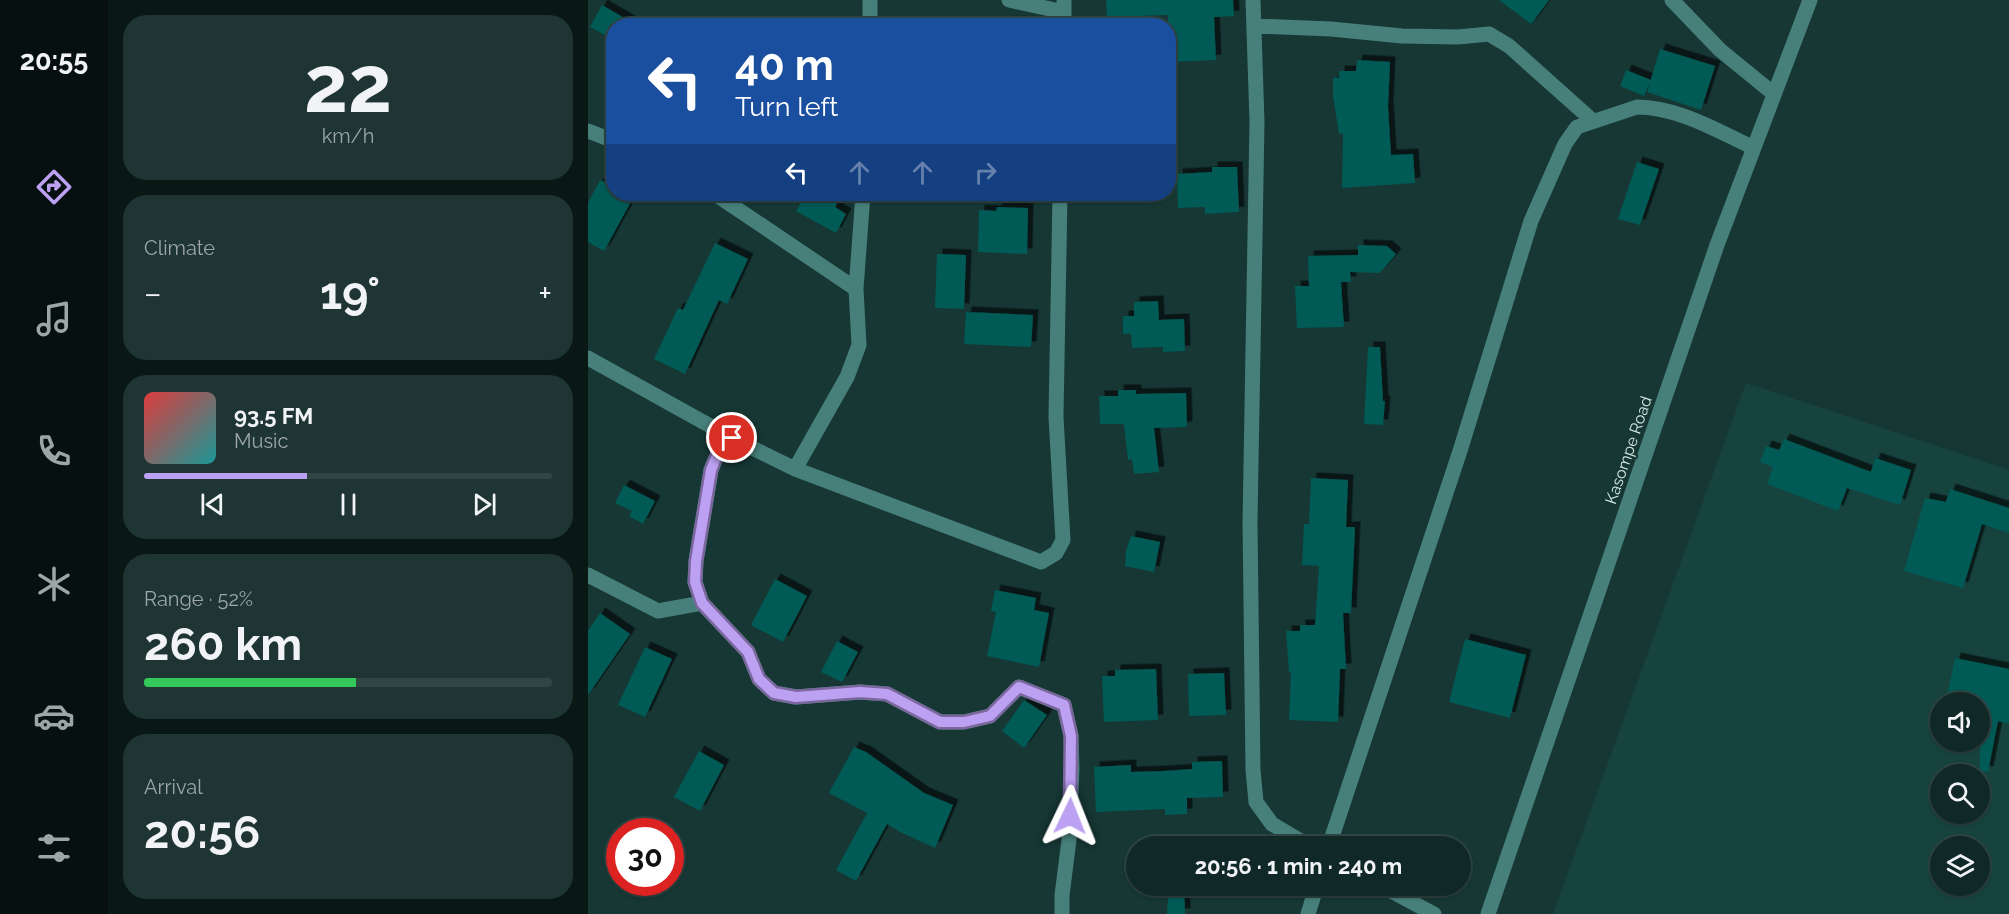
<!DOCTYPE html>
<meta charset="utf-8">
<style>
body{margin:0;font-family:Raleway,sans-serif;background:#1e3533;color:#f1f3f6;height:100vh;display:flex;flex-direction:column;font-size:22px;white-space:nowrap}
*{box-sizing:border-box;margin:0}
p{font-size:20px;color:#9ca6a7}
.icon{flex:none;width:33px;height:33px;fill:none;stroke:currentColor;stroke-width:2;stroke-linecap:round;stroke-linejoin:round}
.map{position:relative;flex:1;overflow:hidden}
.drawer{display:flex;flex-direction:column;gap:15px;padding:15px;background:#091715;width:480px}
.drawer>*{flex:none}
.guide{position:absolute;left:18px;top:18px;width:570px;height:183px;border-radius:24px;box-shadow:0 2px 4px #0004,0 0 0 2px #304544;background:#1a4fa0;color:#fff;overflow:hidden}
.fabs{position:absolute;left:1342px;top:692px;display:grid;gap:12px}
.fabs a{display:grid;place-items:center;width:60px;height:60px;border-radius:50%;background:#102927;box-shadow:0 2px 4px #0004,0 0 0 2px #304544;font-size:30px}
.speed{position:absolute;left:18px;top:818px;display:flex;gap:12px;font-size:30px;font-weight:700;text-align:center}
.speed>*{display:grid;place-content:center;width:78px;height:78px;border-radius:50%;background:#102927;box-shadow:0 2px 4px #0004,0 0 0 2px #304544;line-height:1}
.speed .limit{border:9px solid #d22;background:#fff;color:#111}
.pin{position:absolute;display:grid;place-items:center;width:51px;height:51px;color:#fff;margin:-26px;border:3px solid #fff;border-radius:50%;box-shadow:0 2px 6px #0007}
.me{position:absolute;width:66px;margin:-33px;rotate:2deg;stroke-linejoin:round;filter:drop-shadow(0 0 4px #0008)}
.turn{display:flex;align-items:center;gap:21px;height:126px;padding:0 30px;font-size:27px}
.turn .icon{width:78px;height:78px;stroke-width:2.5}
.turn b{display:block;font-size:42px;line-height:51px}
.lanes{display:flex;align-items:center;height:57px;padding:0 30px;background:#0003;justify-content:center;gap:30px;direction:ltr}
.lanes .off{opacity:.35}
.big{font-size:45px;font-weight:700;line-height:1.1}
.drawer .tile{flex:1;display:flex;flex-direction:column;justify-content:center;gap:9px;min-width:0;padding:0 21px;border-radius:24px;background:#1e3533}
.drawer .dial{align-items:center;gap:0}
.dial b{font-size:78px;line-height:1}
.song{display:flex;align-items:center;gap:18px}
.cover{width:72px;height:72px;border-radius:9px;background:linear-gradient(135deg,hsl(0 70% 55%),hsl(180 70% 35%))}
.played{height:6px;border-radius:3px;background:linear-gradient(90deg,#bca0f2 40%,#304544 40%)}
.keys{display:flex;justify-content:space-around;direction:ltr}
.heat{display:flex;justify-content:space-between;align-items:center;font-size:33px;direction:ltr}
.charge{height:9px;border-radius:4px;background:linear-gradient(90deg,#34c759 52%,#304544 0)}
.trip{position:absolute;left:538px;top:836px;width:345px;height:60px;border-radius:30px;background:#102927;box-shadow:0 2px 4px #0004,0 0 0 2px #304544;font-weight:700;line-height:60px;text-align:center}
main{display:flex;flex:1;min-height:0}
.tabs{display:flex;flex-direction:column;width:108px;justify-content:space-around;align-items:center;background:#061010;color:#9ca6a7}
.tabs .icon{width:42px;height:42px}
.tabs .selected{color:#bca0f2}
.tabs b{font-size:27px;color:#f1f3f6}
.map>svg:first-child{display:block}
.built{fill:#17433f;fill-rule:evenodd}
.building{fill:#015a54;filter:url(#shadow)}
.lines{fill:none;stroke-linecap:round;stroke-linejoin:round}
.minor{stroke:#477f7a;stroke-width:15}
.route-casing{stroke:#7a689d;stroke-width:15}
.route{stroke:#bca0f2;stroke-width:10}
.labels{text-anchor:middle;stroke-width:4.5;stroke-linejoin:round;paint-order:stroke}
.street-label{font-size:16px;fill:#d6e8e6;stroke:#163734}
</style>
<main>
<nav class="tabs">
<b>20:55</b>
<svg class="icon selected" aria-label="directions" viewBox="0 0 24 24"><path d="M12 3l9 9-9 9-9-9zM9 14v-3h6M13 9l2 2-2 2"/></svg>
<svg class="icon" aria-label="music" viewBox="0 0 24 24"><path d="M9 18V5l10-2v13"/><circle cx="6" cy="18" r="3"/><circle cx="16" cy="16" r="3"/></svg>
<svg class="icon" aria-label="phone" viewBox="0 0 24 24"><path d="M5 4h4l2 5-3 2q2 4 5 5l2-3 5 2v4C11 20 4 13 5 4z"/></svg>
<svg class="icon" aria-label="climate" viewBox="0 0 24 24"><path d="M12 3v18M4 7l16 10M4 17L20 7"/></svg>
<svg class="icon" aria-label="car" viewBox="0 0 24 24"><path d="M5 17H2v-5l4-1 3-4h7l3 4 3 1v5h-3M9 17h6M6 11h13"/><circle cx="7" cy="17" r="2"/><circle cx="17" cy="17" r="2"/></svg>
<svg class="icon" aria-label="filters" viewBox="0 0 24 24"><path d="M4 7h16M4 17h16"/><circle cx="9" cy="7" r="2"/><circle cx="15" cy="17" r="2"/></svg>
</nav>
<section class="drawer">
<div class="tile dial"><b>22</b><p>km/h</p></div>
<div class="tile"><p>Climate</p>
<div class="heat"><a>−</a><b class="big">19°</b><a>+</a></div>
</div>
<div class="tile">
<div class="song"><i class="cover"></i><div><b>93.5 FM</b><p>Music</p></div></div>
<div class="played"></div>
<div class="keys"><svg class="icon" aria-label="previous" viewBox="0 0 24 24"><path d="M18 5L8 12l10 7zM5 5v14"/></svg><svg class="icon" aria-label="pause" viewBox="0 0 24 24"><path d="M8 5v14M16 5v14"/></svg><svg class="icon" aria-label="next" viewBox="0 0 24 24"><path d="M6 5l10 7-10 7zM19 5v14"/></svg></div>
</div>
<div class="tile"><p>Range · 52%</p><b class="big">260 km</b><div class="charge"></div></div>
<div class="tile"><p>Arrival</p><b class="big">20:56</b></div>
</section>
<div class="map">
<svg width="1421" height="914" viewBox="0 0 1421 914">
<defs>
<filter id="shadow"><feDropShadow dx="5.5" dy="-5.5" stdDeviation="0" flood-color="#0009"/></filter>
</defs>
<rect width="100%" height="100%" fill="#163734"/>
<path class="built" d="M1158,383L1421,470V914H965ZM1353,702H1392V741H1353ZM1353,774H1392V813H1353ZM1353,846H1392V885H1353Z"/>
<path class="building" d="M518,0H645L646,16L626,17L628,60L580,62V15L519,17Z
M911,0H961L943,24Z
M14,5L50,26H26V40L2,27Z
M1072,49L1127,66L1113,110L1059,92Z
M769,60L802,62L800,106L803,155L825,154L827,183L754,188L755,133L751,134L745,96V78H751V71H768Z
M1038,70L1063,80L1056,96L1032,86Z
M1049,162L1071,169L1052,225L1030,219Z
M624,167H649L651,212L617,214V207L590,208L589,174L624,172Z
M12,180L26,187V194H36L45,198L16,251L0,242V203Z
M218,194H254L247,207L258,214L248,233L208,211Z
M409,207L440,208L439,254L390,252L391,210L408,211Z
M127,243L160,259L139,304L131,300L97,374L66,359L90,308L95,310Z
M770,245L799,246L808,254L792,273L762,272L763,282H753L756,327L709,328L707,286H721L720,256L770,255Z
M349,254L378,255L376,309L347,308Z
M570,301L571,320L596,319L597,351L575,352V347L544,348L543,334H535V316H546V302Z
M378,312L445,315L443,347L376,344Z
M780,347H792L795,401H797L795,425L776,424Z
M530,390H548V394L598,393L599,427L566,428L571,472L546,474L544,459L540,460L536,424H512L511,396H530Z
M1196,439L1283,472L1287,458L1323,470L1312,505L1259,488L1250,511L1179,484L1185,467L1172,462L1178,446L1191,450Z
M723,478L760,480L758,527H767L763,613H755L758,669H752L750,722L701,720L703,672H701L698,631H712V625H727L731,566L714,565L716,524H721Z
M36,485L67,501L55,524L41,516L44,511L27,503Z
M1362,489L1421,508V533L1394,524L1375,588L1316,571L1337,498L1358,502Z
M543,536L572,542L566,572L537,566L538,551Z
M187,579L219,596L195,642L163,625Z
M407,590L448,598L446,610L461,613L451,667L399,656L408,612L403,611Z
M12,613L42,634L0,695V631Z
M877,639L938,655L922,718L861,702Z
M249,641L270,652L254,682L233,672Z
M57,647L84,659L57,717L30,705Z
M1367,658L1421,669V724L1410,721L1400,772L1392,771V702H1358Z
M568,669L570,720L516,722L514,676H527V670Z
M636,673L638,715L601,716L600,674Z
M436,700L459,715L436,748L414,731Z
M266,747L278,752L336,793L365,805L347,848L312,832L299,824L268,881L248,870L279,813L241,793Z
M111,751L136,765L112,811L86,797Z
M634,761L635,797L599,798V814L577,815V809L508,812L506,767L543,765V772L576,771L604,769V762Z
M581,885H596L597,914H579Z"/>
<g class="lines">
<path class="minor" d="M421,0L476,12
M665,0L669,122L662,522L665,770L668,802L684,824L721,846
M1084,0L1132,50L1186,94
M282,26V0
M476,26V0
M667,26L743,29L814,36L870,37L901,34L921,46L1005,121
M0,131L26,141
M127,194L268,289
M0,358L144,438L207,469L453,562L468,553L475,540L468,417L472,194
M144,438L130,453L123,470L108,561L107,582L114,603L160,652L171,679L186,693L208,697L272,692L299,694L352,722H376L402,716L431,687L476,705L483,736L484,769L481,840L474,895V914
M207,469L259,377L271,345L268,289L275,194
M0,575L70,611L114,603
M741,846L872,451L943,221L977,144L989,127L1049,107C1090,107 1130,131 1166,148
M792,885L846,914
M720,914L729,885
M900,914L1129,245L1222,0"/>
</g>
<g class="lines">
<defs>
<path id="route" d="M144,438L130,453L123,470L108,561L107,582L114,603L160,652L171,679L186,693L208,697L272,692L299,694L352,722H376L402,716L431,687L476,705L483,736L482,816"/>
</defs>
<use href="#route" class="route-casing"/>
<use href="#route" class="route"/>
</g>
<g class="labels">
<g class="street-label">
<text transform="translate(1040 450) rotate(-71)" y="6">Kasompe Road</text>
</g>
</g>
</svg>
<div class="fabs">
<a><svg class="icon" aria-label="sound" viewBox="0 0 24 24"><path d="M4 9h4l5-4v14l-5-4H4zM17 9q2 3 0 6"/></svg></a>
<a><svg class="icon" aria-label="search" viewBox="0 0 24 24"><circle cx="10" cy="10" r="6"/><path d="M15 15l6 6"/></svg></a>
<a><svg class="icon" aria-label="layers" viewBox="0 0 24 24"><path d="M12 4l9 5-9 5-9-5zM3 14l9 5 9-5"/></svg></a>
</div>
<div class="speed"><div class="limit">30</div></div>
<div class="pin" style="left:144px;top:438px;background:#d93025"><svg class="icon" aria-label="arrive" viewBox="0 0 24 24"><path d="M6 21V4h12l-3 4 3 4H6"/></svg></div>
<svg class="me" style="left:482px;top:816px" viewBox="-20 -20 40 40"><path d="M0-17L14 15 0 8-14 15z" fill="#bca0f2" stroke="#fff" stroke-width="4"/></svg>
<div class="trip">20:56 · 1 min · 240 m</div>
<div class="guide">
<div class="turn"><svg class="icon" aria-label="left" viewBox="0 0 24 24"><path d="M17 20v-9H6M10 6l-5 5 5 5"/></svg><div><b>40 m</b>Turn left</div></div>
<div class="lanes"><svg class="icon" aria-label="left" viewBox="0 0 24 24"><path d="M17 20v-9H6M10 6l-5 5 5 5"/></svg><svg class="icon off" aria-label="ahead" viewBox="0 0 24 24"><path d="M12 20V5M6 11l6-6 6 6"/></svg><svg class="icon off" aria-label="ahead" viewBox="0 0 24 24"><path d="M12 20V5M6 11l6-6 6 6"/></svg><svg class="icon off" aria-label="right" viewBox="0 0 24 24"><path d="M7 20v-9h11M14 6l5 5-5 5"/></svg></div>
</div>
</div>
</main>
